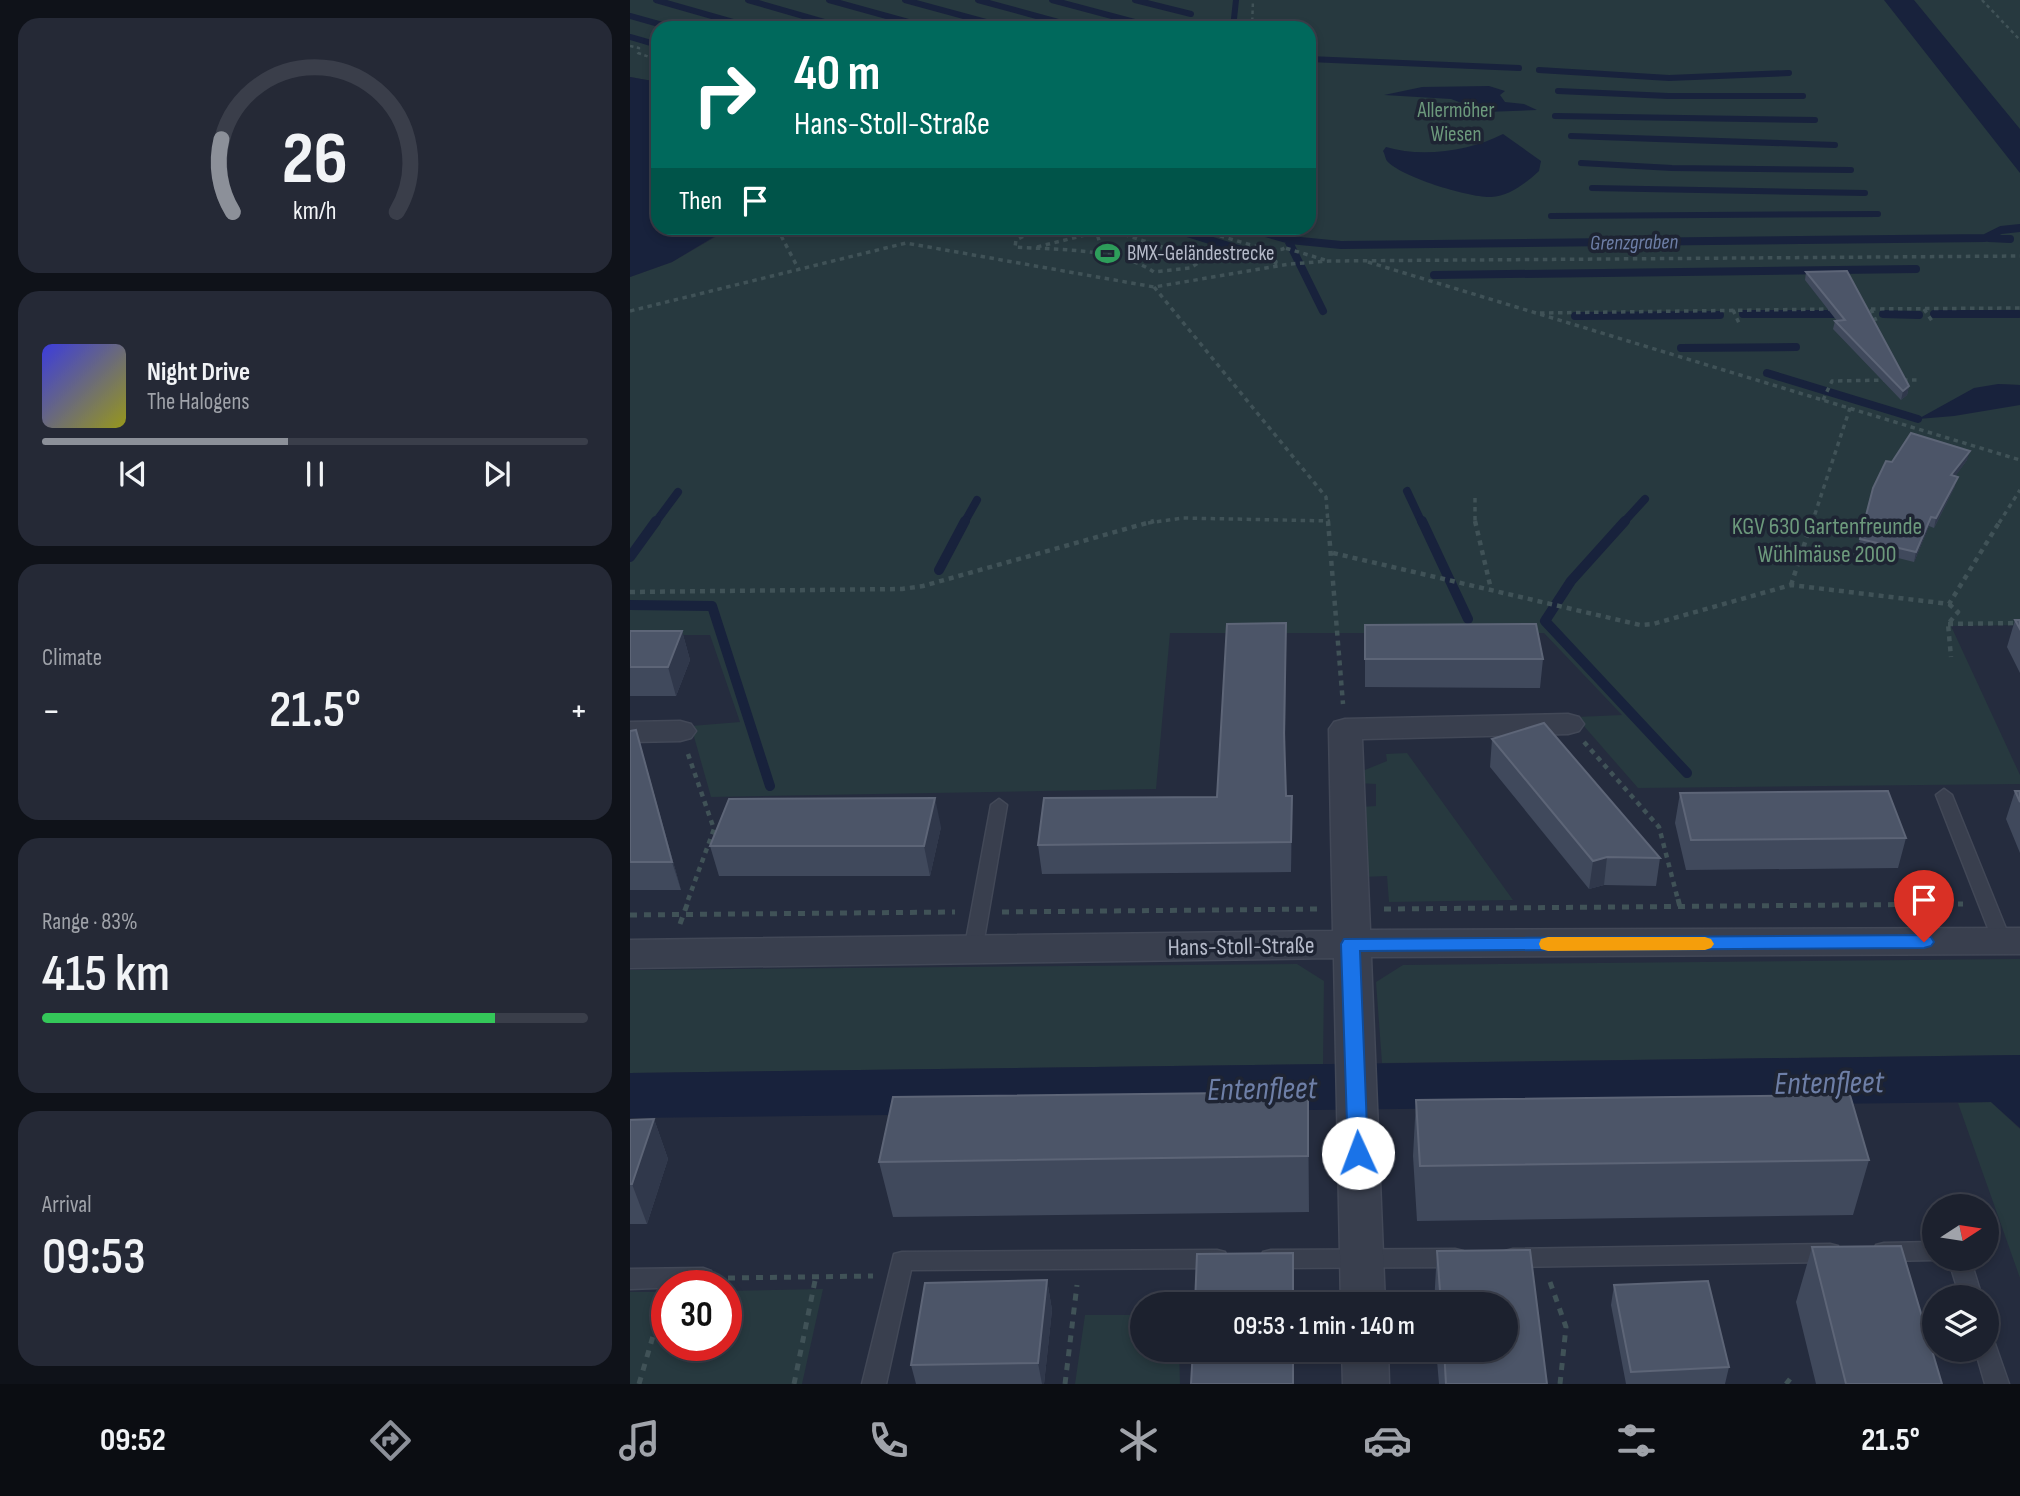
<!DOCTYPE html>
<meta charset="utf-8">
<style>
body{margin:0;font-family:"Sofia Sans Condensed",sans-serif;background:#252936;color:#f1f3f6;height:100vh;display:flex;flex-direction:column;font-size:26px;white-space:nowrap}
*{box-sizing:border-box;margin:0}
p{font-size:23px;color:#a0a3aa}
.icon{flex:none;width:38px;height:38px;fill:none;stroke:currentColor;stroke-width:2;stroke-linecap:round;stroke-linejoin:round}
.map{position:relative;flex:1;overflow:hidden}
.panel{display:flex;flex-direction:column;gap:18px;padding:18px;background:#0f1219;width:630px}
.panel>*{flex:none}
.guide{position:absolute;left:21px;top:21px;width:665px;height:214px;border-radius:21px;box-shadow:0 4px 10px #0003,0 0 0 2px #3a3e4a;background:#00695c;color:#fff;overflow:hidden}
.needle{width:46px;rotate:78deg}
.tools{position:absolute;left:1292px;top:1194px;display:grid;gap:14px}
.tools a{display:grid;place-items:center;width:77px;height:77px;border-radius:50%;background:#1c212e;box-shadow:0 4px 10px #0003,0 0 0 2px #3a3e4a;font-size:35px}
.speed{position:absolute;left:21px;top:1270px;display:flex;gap:14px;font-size:35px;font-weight:700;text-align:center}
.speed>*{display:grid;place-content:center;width:91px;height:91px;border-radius:50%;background:#1c212e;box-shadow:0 4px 10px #0003,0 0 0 2px #3a3e4a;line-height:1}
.speed .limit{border:10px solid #d22;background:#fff;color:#111}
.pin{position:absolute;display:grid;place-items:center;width:60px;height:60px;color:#fff;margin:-72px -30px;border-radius:50% 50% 50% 0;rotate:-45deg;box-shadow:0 0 7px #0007}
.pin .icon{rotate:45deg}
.me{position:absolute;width:77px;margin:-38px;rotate:358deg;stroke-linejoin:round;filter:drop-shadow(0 0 5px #0008)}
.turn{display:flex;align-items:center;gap:24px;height:147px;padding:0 28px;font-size:32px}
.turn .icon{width:91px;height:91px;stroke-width:2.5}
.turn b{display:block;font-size:49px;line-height:60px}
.then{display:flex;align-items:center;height:66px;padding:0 28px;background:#0003;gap:14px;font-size:26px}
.big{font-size:52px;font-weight:600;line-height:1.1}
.panel .widget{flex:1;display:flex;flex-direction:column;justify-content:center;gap:10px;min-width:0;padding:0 24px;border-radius:21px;background:#252936}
.panel .dial{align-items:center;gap:0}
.dial svg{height:182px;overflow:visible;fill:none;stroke:#3a3e4a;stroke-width:7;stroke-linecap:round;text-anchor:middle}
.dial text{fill:#f1f3f6;stroke:none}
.song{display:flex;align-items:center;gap:21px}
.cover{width:84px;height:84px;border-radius:10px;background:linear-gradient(135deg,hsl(240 70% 55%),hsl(60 70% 35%))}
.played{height:7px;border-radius:4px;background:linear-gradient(90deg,#8c9099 45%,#3a3e4a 45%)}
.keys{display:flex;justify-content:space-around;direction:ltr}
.heat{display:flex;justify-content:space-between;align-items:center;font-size:38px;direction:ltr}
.charge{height:10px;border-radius:5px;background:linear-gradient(90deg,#34c759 83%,#3a3e4a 0)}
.trip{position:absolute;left:500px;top:1292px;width:388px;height:70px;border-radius:35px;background:#1c212e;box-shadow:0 4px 10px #0003,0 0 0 2px #3a3e4a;font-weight:600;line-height:70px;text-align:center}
.dock{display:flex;height:112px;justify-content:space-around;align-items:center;background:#0b0d12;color:#a0a3aa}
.dock .icon{width:49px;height:49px}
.dock .active{color:#8c9099}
.dock b{font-size:32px;color:#f1f3f6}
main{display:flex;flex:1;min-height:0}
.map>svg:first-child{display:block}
.green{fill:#27393f}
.water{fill:#18223c}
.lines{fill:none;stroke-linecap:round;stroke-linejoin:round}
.stream-far2{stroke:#18223c;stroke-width:6}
.stream-far1{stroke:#18223c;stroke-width:8}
.stream{stroke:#18223c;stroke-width:10}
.service-casing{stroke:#424857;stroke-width:3}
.minor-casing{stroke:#424857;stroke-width:3}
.path-far3{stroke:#405257;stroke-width:2.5;stroke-dasharray:3.5 3.5;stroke-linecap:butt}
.path-far2{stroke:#405257;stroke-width:3.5;stroke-dasharray:4.5 4.5;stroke-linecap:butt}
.path-far1{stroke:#405257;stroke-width:4.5;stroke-dasharray:5 5;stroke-linecap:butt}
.path{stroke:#405257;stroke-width:5;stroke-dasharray:7 7;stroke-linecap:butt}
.service{fill:#393f4e;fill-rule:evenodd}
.minor{fill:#393f4e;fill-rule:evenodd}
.wall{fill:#40495c}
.shaded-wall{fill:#30384b}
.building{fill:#4c5568;stroke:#5d6577;stroke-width:2}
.route{fill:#1a73e8;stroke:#114b97;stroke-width:2}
.slow{fill:#f59e0b}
.labels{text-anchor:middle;stroke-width:7;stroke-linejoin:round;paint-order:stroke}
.far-park-label{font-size:21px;fill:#6c997c;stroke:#1e2433}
.far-water-label{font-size:21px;font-style:italic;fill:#6e7fa7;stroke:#1e2433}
.far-poi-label{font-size:21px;fill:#b5bac9;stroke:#1e2433;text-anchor:start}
.park-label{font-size:24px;fill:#6c997c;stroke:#1e2433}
.street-label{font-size:24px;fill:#b5bac9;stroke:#1e2433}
.near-water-label{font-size:32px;font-style:italic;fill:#6e7fa7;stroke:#1e2433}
</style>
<main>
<section class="panel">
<div class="widget dial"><svg viewBox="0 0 100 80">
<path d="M14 69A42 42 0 1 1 86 69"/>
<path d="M14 69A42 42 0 0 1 9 37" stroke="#8c9099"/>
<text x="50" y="56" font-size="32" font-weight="700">26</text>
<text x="50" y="72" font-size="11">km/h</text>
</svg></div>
<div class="widget">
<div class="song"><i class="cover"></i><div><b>Night Drive</b><p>The Halogens</p></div></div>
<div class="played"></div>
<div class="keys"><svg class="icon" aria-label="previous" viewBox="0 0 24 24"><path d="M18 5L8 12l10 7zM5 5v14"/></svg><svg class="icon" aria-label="pause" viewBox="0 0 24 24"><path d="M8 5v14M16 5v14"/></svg><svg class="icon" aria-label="next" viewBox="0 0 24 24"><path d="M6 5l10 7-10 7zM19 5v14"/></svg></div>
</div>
<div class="widget"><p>Climate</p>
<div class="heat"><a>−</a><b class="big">21.5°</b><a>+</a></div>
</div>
<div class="widget"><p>Range · 83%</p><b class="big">415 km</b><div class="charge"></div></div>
<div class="widget"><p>Arrival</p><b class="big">09:53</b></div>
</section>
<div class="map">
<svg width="1390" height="1384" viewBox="0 0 1390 1384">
<rect width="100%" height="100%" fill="#252c3e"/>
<path class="green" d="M0,0H1390V385L1368,384L1386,405H1390V625L1321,626L1390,775V784L1008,788L946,717L992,715L914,633H540L526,789L81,797L61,726L110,722L80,635H0V277L42,262L87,236L85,228H679V28H28V82L0,77Z
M777,753L883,900L759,902L757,876L732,877L731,807L746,806V784L726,783L725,774L757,761L756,754Z
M1390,959V1055L752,1063L746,982L773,965Z
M667,964L694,981L693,1064L0,1073V970Z
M1361,1102L1390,1129V1278L1328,1103Z
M193,1289L172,1384H0V1292H37V1346H96V1291Z
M455,1315H513V1349H549L550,1384H445Z"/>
<path class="water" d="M1254,0H1284L1390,129V173Z
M0,77L28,82V228H85L87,235L42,262L0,277Z
M859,86L875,91L870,95L875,102L894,104L907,110L855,112L821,99L754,95L792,87Z
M873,134L911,161L909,171C896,183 880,196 861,197C840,198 771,177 757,161C756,160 754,152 753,151L756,147C792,158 840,151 873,134Z
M1368,384L1390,385V405L1324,416L1288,419L1344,388Z
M1390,1055V1128L1361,1102L0,1118V1073Z"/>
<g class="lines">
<path class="stream-far2" d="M26,0L124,28
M118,0L215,28
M199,0L300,28
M275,0L378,28
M348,0L450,28
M422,0L527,28
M505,0L561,14
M0,16L43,28
M603,28L606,0
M0,37L28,45
M679,59L889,68
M909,70L1039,78L1159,73
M928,91L1038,96H1173
M925,116L1185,120
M941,136L1205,145
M951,163L1042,168L1221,170
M962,188L1235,193
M921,216L1248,214
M541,228L546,230
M618,228L623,230
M1375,230L1390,228"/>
<path class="stream-far1" d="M541,228L631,256
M618,228L660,240L711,245L1355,238L1371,230L1390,228
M652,228L693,311
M1359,238L1380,239
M804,275L1286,269
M1113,314H1214
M1253,314L1289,315
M1304,314H1388
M945,316L1090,315
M1051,348L1166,347
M1137,373L1288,419
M777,491L792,523
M25,523L48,492
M334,523L347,500
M993,523L1015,499"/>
<path class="stream" d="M792,521L838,619
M995,521L941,581L915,621L1057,773
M0,557L26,521
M309,570L335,521
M0,605L82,606L140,786"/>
<defs>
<path id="service" d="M1314,789L1322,795L1381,941L1378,946L1372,948L1366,946L1363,941L1306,795Z
M369,799L377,805L352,951L350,956L343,958L336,956L334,951L361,805Z
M1304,1242V1258H1310L1304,1260L1254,1261L1246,1259L1243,1252L1246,1245L1254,1243Z
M1200,1244L1208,1246L1211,1253L1208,1260L1200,1262L883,1267L875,1265L872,1258L875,1251L883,1249Z
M825,1249L833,1251L836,1258L833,1265L825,1267L641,1268L633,1266L630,1259L633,1252L641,1250Z
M587,1250L595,1252L598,1259L595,1266L587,1268L281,1270L256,1384H232L264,1254L272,1252Z
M1318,1258H1340L1352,1297H1330Z
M73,1268L81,1271L84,1278L81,1285L77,1286L0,1289V1269Z
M1356,1338L1364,1341L1379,1384H1355L1345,1349H1356Z"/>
<path id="minor" d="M938,714L949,717L954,724L949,731L938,734L732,739L740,930L1390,928V954L741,957L755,1304H711L704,958L0,968V940L703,931L699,729L704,722L715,719Z
M50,721L61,724L66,731L61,738L50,741L0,742V722Z
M712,1349H758L759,1384H713Z"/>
</defs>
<use href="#service" class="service-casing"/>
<use href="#minor" class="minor-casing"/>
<path class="path-far3" d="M1352,0L1390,40
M622,28L623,0
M0,46L9,48L8,53L28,60
M475,228L480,230
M564,228L569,230
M406,230L409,228"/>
<path class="path-far2" d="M147,228L168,268
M409,228L386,240L385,247C427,250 489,248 524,272L560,268L568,263L562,257L475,228
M564,228L641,251L653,249L652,247L695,260
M407,247L463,233L468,237L471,247L476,249L516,251L515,266
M642,252L646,262L644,267
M738,262L1390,460
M524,287L696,497L698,523
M1232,309L1390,308
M1241,309L1246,321
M1294,309L1302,321
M1103,310L1109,323
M0,311L276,243L524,287L660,264L699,261L1390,256
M910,313L1202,309
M1273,380H1288
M1193,400L1202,381L1257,380
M845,498V523
M518,523L553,518L700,521
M1182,523L1220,408
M1369,523L1390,490"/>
<path class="path-far1" d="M698,521L713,704
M845,521L861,589
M703,553L1010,625L1023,624L1161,585L1319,604L1370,521
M1161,585L1182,521
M0,592L272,589L293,586L524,521
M1319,604L1328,612L1318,624L1321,657
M1318,624L1390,623
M954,742L1029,827L1048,900
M58,754L84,829L58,900"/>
<path class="path" d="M1048,899L1050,907
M754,909L1333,904
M372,912L689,909
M0,915L325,912
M50,924L59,899
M98,1278L243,1276
M920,1282L936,1327L930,1384
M9,1384L33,1302
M164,1384L186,1276
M435,1384L447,1285
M1156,1384L1160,1379"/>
<use href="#service" class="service"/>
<use href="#minor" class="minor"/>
</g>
<path class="wall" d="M1176,272L1279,386L1277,395L1271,400L1203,329L1205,321H1207L1175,280Z
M1337,460L1325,476V486L1304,528L1299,526L1284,562L1228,548L1230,539L1262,462Z
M1385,620H1390V673L1377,647Z
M656,623L655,757L656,796H662L661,872L412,874L408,845L587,797Z
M735,625L913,659L910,688L735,687Z
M0,631H52L60,660L46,696H0Z
M6,730L14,758L51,890H0V731Z
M862,739L1030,858L1026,886L974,885L959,889L860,767Z
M1385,791H1390V853L1376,819Z
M1050,793L1276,838L1268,868L1056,870L1045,823Z
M311,827L300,876H89L80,846Z
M678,1092L679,1212L263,1217L249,1162Z
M786,1100L1239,1160L1223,1215L787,1221L783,1156Z
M24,1119L38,1159L17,1224H0V1120Z
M1182,1247L1312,1384H1186L1166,1302Z
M900,1250L917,1384H809L806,1349H877V1304H804L807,1251Z
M417,1280L422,1310L414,1384H286L281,1365Z
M984,1285L1099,1367L1095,1384H996L981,1305Z"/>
<path class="shaded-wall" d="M1279,386L1277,395L1271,400L1273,391Z
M1340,451L1337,460L1319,485L1321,475Z
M1328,477L1325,486L1304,528L1306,518Z
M1301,517L1299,526L1284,562L1286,552Z
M656,623V651L655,762L654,733Z
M52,631L60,660L46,696L38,667Z
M6,730L14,758L51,890L42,862Z
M662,796V825L661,872V842Z
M305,798L311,827L300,876L294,846Z
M977,857L974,885L959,889L963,861Z
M24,1119L38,1159L17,1224L2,1184Z
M417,1280L422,1310L414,1384H412L408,1363Z
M663,1349H664V1384H663Z"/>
<path class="building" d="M1217,271L1279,386L1273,391L1205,321L1215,320L1176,272Z
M1281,433L1340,451L1321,475L1328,477L1306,518L1301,517L1286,552L1230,539L1243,488L1256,461L1262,462Z
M1385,620H1390V629Z
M656,623L654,733L656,796H662L661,842L408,845L414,798L587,797L597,624Z
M906,624L913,659H735V625Z
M0,631H52L38,667H0Z
M914,723L1030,858L977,857L963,861L862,739Z
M6,730L42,862H0V731Z
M1258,791L1276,838L1061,840L1050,793Z
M1385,791H1390V802Z
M305,798L294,846H80L99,799Z
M678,1092V1156L249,1162L263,1097Z
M1220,1095L1239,1160L790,1166L786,1100Z
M24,1119L2,1184H0V1120Z
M1271,1246L1312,1384H1216L1182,1247Z
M900,1250L917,1384H816L814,1349H877V1304H811L807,1251Z
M663,1253V1304H565L567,1254Z
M417,1280L408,1363L281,1365L295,1283Z
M1078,1281L1099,1367L1001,1372L984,1285Z
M563,1349H663V1384H561Z"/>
<path class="route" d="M1294,935L1301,937L1304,942L1301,946L1294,948L730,951L738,1153L735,1159L728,1162L721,1159L718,1153L711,944L714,939Z"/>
<path class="slow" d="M918,937H1075L1081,939L1084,944L1081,948L1075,950L918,951L911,949L909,944L911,939Z"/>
<defs>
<symbol id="stadium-bare" viewBox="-9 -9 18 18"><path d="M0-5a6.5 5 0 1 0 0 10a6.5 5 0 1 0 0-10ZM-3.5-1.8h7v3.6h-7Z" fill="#2e9e5b" stroke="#1e2433" stroke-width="2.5" paint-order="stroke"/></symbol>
</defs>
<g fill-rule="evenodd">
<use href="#stadium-bare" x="460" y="236" width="35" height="35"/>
</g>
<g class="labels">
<g class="far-park-label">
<text x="826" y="117">Allermöher<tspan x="826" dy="24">Wiesen</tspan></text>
</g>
<g class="far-water-label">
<text transform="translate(1004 242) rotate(-1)" y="7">Grenzgraben</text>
</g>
<g class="far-poi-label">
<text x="497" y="260">BMX-Geländestrecke</text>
</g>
<g class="park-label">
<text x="1197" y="534">KGV 630 Gartenfreunde<tspan x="1197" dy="28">Wühlmäuse 2000</tspan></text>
</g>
<g class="street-label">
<text transform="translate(611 946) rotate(-1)" y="8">Hans-Stoll-Straße</text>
</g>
<g class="near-water-label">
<text transform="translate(1199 1082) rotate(-1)" y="11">Entenfleet</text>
<text transform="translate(632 1088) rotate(-1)" y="11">Entenfleet</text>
</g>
</g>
</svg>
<div class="tools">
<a><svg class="needle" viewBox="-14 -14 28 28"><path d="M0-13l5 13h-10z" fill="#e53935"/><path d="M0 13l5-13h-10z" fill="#a0a3aa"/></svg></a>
<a><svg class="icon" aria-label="layers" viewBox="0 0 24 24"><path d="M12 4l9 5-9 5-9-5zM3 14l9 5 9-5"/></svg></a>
</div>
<div class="speed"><div class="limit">30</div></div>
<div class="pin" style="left:1294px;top:942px;background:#d93025"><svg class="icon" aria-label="arrive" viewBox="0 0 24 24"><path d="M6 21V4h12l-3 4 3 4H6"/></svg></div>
<svg class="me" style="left:728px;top:1153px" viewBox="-20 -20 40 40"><circle r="19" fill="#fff"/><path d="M0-13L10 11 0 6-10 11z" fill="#1a73e8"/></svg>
<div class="trip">09:53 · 1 min · 140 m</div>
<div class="guide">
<div class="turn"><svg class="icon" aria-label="right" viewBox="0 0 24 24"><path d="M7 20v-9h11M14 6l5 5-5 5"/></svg><div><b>40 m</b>Hans-Stoll-Straße</div></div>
<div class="then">Then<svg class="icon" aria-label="arrive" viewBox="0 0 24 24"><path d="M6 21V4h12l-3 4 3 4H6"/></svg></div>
</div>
</div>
</main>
<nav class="dock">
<b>09:52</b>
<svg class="icon active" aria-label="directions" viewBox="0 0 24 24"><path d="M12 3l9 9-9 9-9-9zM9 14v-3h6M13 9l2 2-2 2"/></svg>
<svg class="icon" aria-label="music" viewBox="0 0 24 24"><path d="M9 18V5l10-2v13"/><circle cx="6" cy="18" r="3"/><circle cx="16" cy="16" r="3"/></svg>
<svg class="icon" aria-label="phone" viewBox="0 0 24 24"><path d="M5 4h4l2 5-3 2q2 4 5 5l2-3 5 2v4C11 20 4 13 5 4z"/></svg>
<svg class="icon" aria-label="climate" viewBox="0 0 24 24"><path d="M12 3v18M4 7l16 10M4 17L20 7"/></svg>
<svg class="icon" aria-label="car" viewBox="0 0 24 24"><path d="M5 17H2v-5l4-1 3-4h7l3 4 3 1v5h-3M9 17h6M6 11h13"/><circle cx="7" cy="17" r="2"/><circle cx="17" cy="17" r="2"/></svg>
<svg class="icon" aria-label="filters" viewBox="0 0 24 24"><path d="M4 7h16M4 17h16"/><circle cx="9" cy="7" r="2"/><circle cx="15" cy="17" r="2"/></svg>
<b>21.5°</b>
</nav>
